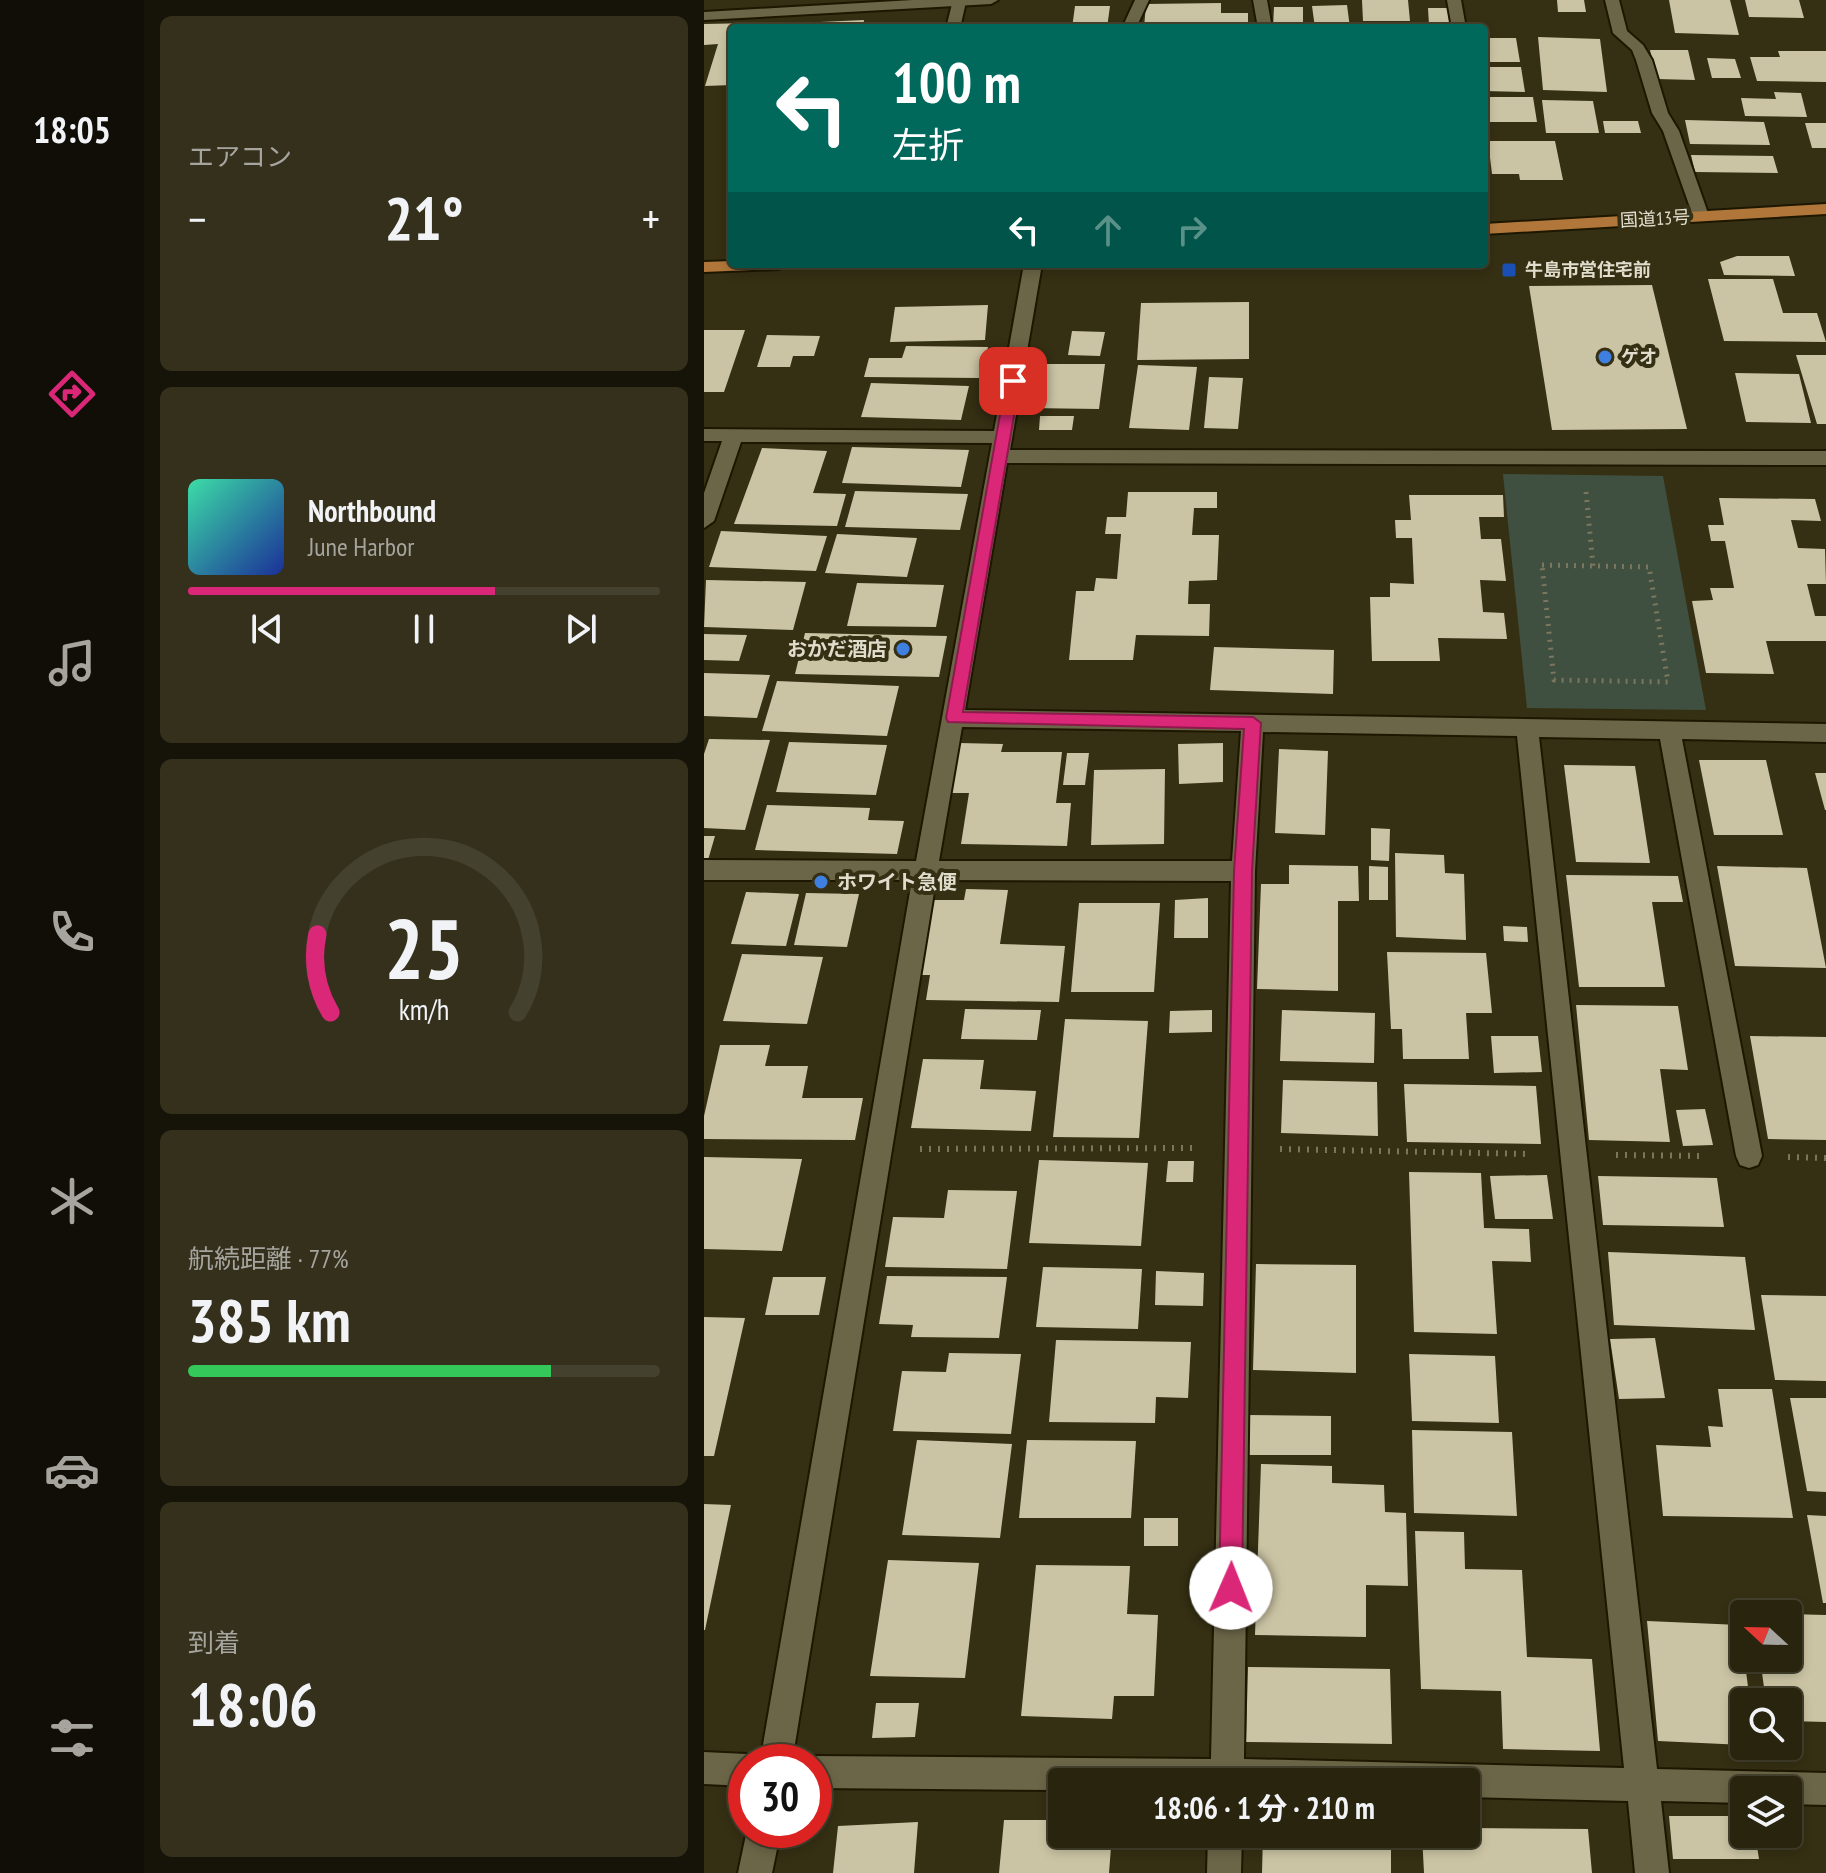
<!DOCTYPE html>
<html lang="ja">
<meta charset="utf-8">
<style>
body{margin:0;font-family:"PT Sans Narrow","Noto Sans JP",sans-serif;background:#34301c;color:#f1f3f6;height:100vh;display:flex;flex-direction:column;font-size:30px;white-space:nowrap}
*{box-sizing:border-box;margin:0}
p{font-size:26px;color:#a5a49e}
.icon{flex:none;width:44px;height:44px;fill:none;stroke:currentColor;stroke-width:2;stroke-linecap:round;stroke-linejoin:round}
.map{position:relative;flex:1;overflow:hidden}
.details{display:flex;flex-direction:column;gap:16px;padding:16px;background:#161408;width:560px}
.details>*{flex:none}
.hud{position:absolute;left:24px;top:24px;width:760px;height:244px;border-radius:8px;box-shadow:0 4px 12px #0003,0 0 0 2px #44412e;background:#00695c;color:#fff;overflow:hidden}
.needle{width:52px;rotate:292deg}
.tools{position:absolute;left:1026px;top:1600px;display:grid;gap:16px}
.tools a{display:grid;place-items:center;width:72px;height:72px;border-radius:8px;background:#28240e;box-shadow:0 4px 12px #0003,0 0 0 2px #44412e;font-size:40px}
.speed{position:absolute;left:24px;top:1744px;display:flex;gap:16px;font-size:40px;font-weight:700;text-align:center}
.speed>*{display:grid;place-content:center;width:104px;height:104px;border-radius:50%;background:#28240e;box-shadow:0 4px 12px #0003,0 0 0 2px #44412e;line-height:1}
.speed .limit{border:12px solid #d22;background:#fff;color:#111}
.pin{position:absolute;display:grid;place-items:center;width:68px;height:68px;color:#fff;margin:-34px;border-radius:16px;box-shadow:0 4px 12px #0006}
.me{position:absolute;width:88px;margin:-44px;rotate:1deg;stroke-linejoin:round;filter:drop-shadow(0 0 6px #0008)}
.turn{display:flex;align-items:center;gap:28px;height:168px;padding:0 32px;font-size:36px}
.turn .icon{width:104px;height:104px;stroke-width:2.5}
.turn b{display:block;font-size:56px;line-height:68px}
.lanes{display:flex;align-items:center;height:76px;padding:0 32px;background:#0003;justify-content:center;gap:40px;direction:ltr}
.lanes .off{opacity:.35}
.big{font-size:60px;font-weight:700;line-height:1.1}
.details .tile{flex:1;display:flex;flex-direction:column;justify-content:center;gap:12px;min-width:0;padding:0 28px;border-radius:12px;background:#34301c}
.details .dial{align-items:center;gap:0}
.dial svg{height:208px;overflow:visible;fill:none;stroke:#44412e;stroke-width:7;stroke-linecap:round;text-anchor:middle}
.dial text{fill:#f1f3f6;stroke:none}
.song{display:flex;align-items:center;gap:24px}
.cover{width:96px;height:96px;border-radius:12px;background:linear-gradient(135deg,hsl(160 70% 55%),hsl(230 70% 35%))}
.played{height:8px;border-radius:4px;background:linear-gradient(90deg,#db2777 65%,#44412e 65%)}
.keys{display:flex;justify-content:space-around;direction:ltr}
.heat{display:flex;justify-content:space-between;align-items:center;font-size:44px;direction:ltr}
.charge{height:12px;border-radius:6px;background:linear-gradient(90deg,#34c759 77%,#44412e 0)}
.trip{position:absolute;left:344px;top:1768px;width:432px;height:80px;border-radius:8px;background:#28240e;box-shadow:0 4px 12px #0003,0 0 0 2px #44412e;font-weight:700;line-height:80px;text-align:center}
main{display:flex;flex:1;min-height:0}
.tabs{display:flex;flex-direction:column;width:144px;justify-content:space-around;align-items:center;background:#100e06;color:#a5a49e}
.tabs .icon{width:56px;height:56px}
.tabs .active{color:#db2777}
.tabs b{font-size:36px;color:#f1f3f6}
.map>svg:first-child{display:block}
.green{fill:#405040}
.building{fill:#cbc4a4}
.lines{fill:none;stroke-linecap:round;stroke-linejoin:round}
.service-casing{stroke:#1d1700;stroke-width:4}
.minor-casing{stroke:#1d1700;stroke-width:4}
.tertiary-casing{stroke:#1d1700;stroke-width:4}
.trunk-casing{stroke:#1d1700;stroke-width:4}
.path-far1{stroke:#7b775f;stroke-width:5;stroke-dasharray:2 6;stroke-linecap:butt}
.path{stroke:#7b775f;stroke-width:6;stroke-dasharray:2 7;stroke-linecap:butt}
.service{fill:#6c6648;fill-rule:evenodd}
.minor{fill:#6c6648;fill-rule:evenodd}
.tertiary{fill:#6c6648;fill-rule:evenodd}
.trunk{fill:#b1773a;fill-rule:evenodd}
.route{fill:#db2777;stroke:#8e194d;stroke-width:2}
.transit-dot{fill:#1a4fb4;stroke:#353013;stroke-width:3}
.shop-dot{fill:#3f7fe0;stroke:#353013;stroke-width:3}
.labels{text-anchor:middle;stroke-width:8;stroke-linejoin:round;paint-order:stroke}
.far-street-label{font-size:18px;fill:#e0ddcd;stroke:#353013}
.far-poi-label{font-size:18px;font-weight:bold;fill:#e0ddcd;stroke:#353013;text-anchor:start}
.poi-label{font-size:20px;font-weight:bold;fill:#e0ddcd;stroke:#353013;text-anchor:end}
</style>
<main>
<nav class="tabs">
<b>18:05</b>
<svg class="icon active" aria-label="directions" viewBox="0 0 24 24"><path d="M12 3l9 9-9 9-9-9zM9 14v-3h6M13 9l2 2-2 2"/></svg>
<svg class="icon" aria-label="music" viewBox="0 0 24 24"><path d="M9 18V5l10-2v13"/><circle cx="6" cy="18" r="3"/><circle cx="16" cy="16" r="3"/></svg>
<svg class="icon" aria-label="phone" viewBox="0 0 24 24"><path d="M5 4h4l2 5-3 2q2 4 5 5l2-3 5 2v4C11 20 4 13 5 4z"/></svg>
<svg class="icon" aria-label="climate" viewBox="0 0 24 24"><path d="M12 3v18M4 7l16 10M4 17L20 7"/></svg>
<svg class="icon" aria-label="car" viewBox="0 0 24 24"><path d="M5 17H2v-5l4-1 3-4h7l3 4 3 1v5h-3M9 17h6M6 11h13"/><circle cx="7" cy="17" r="2"/><circle cx="17" cy="17" r="2"/></svg>
<svg class="icon" aria-label="filters" viewBox="0 0 24 24"><path d="M4 7h16M4 17h16"/><circle cx="9" cy="7" r="2"/><circle cx="15" cy="17" r="2"/></svg>
</nav>
<section class="details">
<div class="tile"><p>エアコン</p>
<div class="heat"><a>−</a><b class="big">21°</b><a>+</a></div>
</div>
<div class="tile">
<div class="song"><i class="cover"></i><div><b>Northbound</b><p>June Harbor</p></div></div>
<div class="played"></div>
<div class="keys"><svg class="icon" aria-label="previous" viewBox="0 0 24 24"><path d="M18 5L8 12l10 7zM5 5v14"/></svg><svg class="icon" aria-label="pause" viewBox="0 0 24 24"><path d="M8 5v14M16 5v14"/></svg><svg class="icon" aria-label="next" viewBox="0 0 24 24"><path d="M6 5l10 7-10 7zM19 5v14"/></svg></div>
</div>
<div class="tile dial"><svg viewBox="0 0 100 80">
<path d="M14 69A42 42 0 1 1 86 69"/>
<path d="M14 69A42 42 0 0 1 9 39" stroke="#db2777"/>
<text x="50" y="56" font-size="32" font-weight="700">25</text>
<text x="50" y="72" font-size="11">km/h</text>
</svg></div>
<div class="tile"><p>航続距離 · 77%</p><b class="big">385 km</b><div class="charge"></div></div>
<div class="tile"><p>到着</p><b class="big">18:06</b></div>
</section>
<div class="map">
<svg width="1122" height="1873" viewBox="0 0 1122 1873">
<rect width="100%" height="100%" fill="#353013"/>
<path class="green" d="M799,474L959,476L1002,710L823,708Z"/>
<path class="building" d="M658,0H704L706,21H659Z
M853,0H880L882,12H854Z
M965,0H1026L1035,35L971,33Z
M1041,0H1095L1100,18L1045,17Z
M517,3V13H544V28H440L442,4Z
M643,5L646,28H611L608,6Z
M371,6H406L403,28H368Z
M570,7H599V28L569,27Z
M724,8H746L748,28H673V24L725,25Z
M160,20L159,28H115L116,22Z
M285,22H314L313,28H284Z
M49,23L47,28H28V85L1,86L14,44L0,45V24Z
M834,37L896,39L903,92L839,90Z
M780,38H812L816,62H780Z
M946,50H984L991,80L953,79Z
M1074,51H1122V82L1053,81L1046,57H1076Z
M1003,58L1031,59L1037,78H1008Z
M780,67H817L821,92L780,91Z
M1070,92L1097,93L1103,117L1041,116L1037,98L1072,99Z
M780,97H829L833,122H780Z
M838,100L889,101L895,133H842Z
M981,120L1060,122L1066,145L986,144Z
M899,121H934L937,133H901Z
M1101,123H1122V148H1108Z
M784,141H851L859,180H816L815,174H788Z
M987,155L1069,156L1074,173L991,172Z
M1033,256H1085L1091,276L1020,275L1016,262Z
M1004,279H1069L1079,313H1113L1122,342L1020,341Z
M948,285L983,429L848,430L825,286Z
M545,302V359L433,360L437,303Z
M284,305L281,340L186,342L191,307Z
M0,330H41L20,392H0Z
M368,331L401,332L396,356L364,355Z
M63,335L116,336L110,356H89L86,367H53Z
M202,346L284,347L277,378L160,377L165,358H198Z
M1092,355H1122V424H1113Z
M331,364H401L395,409L324,408Z
M434,365L493,367L485,430L425,428Z
M1031,373L1095,374L1107,423L1042,422Z
M505,377L539,378L534,429L500,428Z
M167,383L265,386L257,420L157,417Z
M336,416H370L368,430H335Z
M148,447L265,450L257,487L138,483Z
M58,448L123,451L109,493L142,494L133,526L30,524Z
M151,491L264,494L256,530L141,527Z
M424,492H513V508H490L488,535H515L513,580L485,581L484,604H506L505,636L432,635L429,660H365L372,591H390L392,578L413,579L417,534H401L403,517H422Z
M705,495H799L800,517H775L777,539H797L802,581L776,580L779,612L800,613L803,639L734,638L736,661H668L666,597H686V583L710,584L708,538H692L691,520H707Z
M1015,498L1111,499L1117,521L1087,520L1094,548L1121,549L1122,584H1103L1111,616H1122V641H1062L1070,674L1002,673L988,601L1009,600L1006,588H1030L1021,541H1007L1004,525H1020Z
M17,531L123,536L112,571L5,567Z
M133,534L213,538L203,577L121,573Z
M2,580L102,582L89,630L0,627Z
M153,583L240,585L232,627L143,626Z
M101,633L243,636L235,677L91,674Z
M0,634L43,635L35,661L0,660Z
M510,647L630,650L629,694L506,690Z
M0,673L66,675L53,718L0,716Z
M73,681L195,686L183,736L58,731Z
M5,739L66,740L41,830L0,828V754Z
M85,742L183,745L172,795L72,792Z
M255,743L299,744L297,752H358L352,803H367L363,846L257,844L265,793H247Z
M519,743V782L475,784L474,744Z
M575,749L624,751L621,835L571,833Z
M363,753H385L381,785H359Z
M995,760H1062L1079,835H1010Z
M860,765L931,766L946,863L872,862Z
M461,769L460,844L387,845L390,770Z
M1111,773H1122V810H1121Z
M63,805L166,808L164,820L200,821L193,854L51,850Z
M667,828L686,829L685,861L667,860Z
M0,836H11L4,860H0Z
M691,853L740,855L741,873L760,874L762,940L692,937Z
M585,865L654,866L655,901H634V991L553,989L557,884H585Z
M665,866L684,867V900H665Z
M1013,866L1103,868L1122,968L1031,966Z
M862,875L974,876L979,902H948L961,987H875Z
M262,889L304,890L296,944L361,946L355,1002L222,1000L226,975H217L230,900H260Z
M42,892L95,894L82,946L27,944Z
M102,893L155,894L143,947L90,945Z
M504,898V938H470L471,900Z
M375,903H456L450,992H367Z
M799,926L823,927L824,942L800,941Z
M683,952L782,953L788,1013H762L765,1059H699L698,1029H687Z
M38,954L119,957L103,1024L19,1021Z
M872,1005L974,1006L984,1070L956,1069L966,1142L885,1140Z
M261,1009L337,1010L333,1040L257,1039Z
M508,1010V1032L465,1033L466,1011Z
M578,1010L671,1013L670,1063L576,1061Z
M361,1019L444,1021L435,1138L349,1137Z
M787,1036H834L838,1072L790,1073Z
M1046,1036L1122,1037V1140L1064,1139Z
M16,1045H66L61,1066H104L98,1098H159L151,1140L0,1139V1116Z
M219,1059L280,1060L276,1089L332,1091L327,1131L207,1128Z
M579,1080L673,1082L674,1136L577,1133Z
M700,1084L832,1086L837,1144L703,1142Z
M1001,1109L1009,1145L979,1146L972,1110Z
M0,1157L98,1159L78,1251L0,1249Z
M335,1160L444,1163L437,1246L325,1243Z
M464,1161H490L489,1182H462Z
M705,1172L777,1173L780,1228L825,1229L827,1262L788,1261L793,1334L710,1332Z
M843,1175L849,1219H791L786,1176Z
M894,1176L1013,1178L1020,1227L899,1225Z
M244,1190L313,1191L303,1269L181,1267L189,1217L240,1218Z
M904,1252L1041,1257L1051,1330L910,1325Z
M552,1264L652,1265V1373L549,1370Z
M339,1267L438,1269L434,1329L332,1327Z
M452,1271L500,1273L499,1306L451,1305Z
M183,1276L303,1277L295,1338L207,1337L209,1325L175,1324Z
M69,1277H122L115,1315H61Z
M1057,1295L1122,1296V1381L1071,1380Z
M0,1317L41,1318L10,1456H0Z
M951,1338L961,1398L915,1399L906,1339Z
M352,1340L487,1342L484,1398L452,1397L451,1423L345,1422Z
M245,1353L317,1354L307,1434L189,1431L198,1371L242,1372Z
M705,1354L791,1356L795,1423L708,1421Z
M1014,1389H1068L1089,1518L959,1516L952,1445L1007,1447L1004,1426L1019,1427Z
M1086,1398H1122V1492L1103,1491Z
M542,1415L627,1416V1455H541Z
M708,1430L808,1432L813,1516L710,1513Z
M213,1440L308,1444L296,1538L198,1535Z
M323,1440L432,1441L427,1518H315Z
M557,1464L628,1466V1483L680,1485L681,1512L702,1513L704,1586L662,1585V1637L551,1635Z
M0,1504L27,1505L1,1630H0Z
M1103,1515L1122,1516V1603H1119Z
M440,1518H474V1546H440Z
M711,1531L760,1532L761,1569L818,1570L823,1657L888,1659L896,1751L799,1749L797,1691L717,1689Z
M184,1560L275,1563L261,1678L166,1676Z
M332,1565L426,1566L423,1614L454,1615L450,1696H410L408,1719L317,1716Z
M1084,1614L1122,1615V1722L1084,1721V1702H1062L1056,1658H1084Z
M943,1621L1036,1625L1046,1702H1040V1745L954,1741Z
M544,1667L686,1669L688,1744L542,1742Z
M172,1703H215L211,1737L168,1738Z
M965,1816H1040V1834H1051L1055,1859H969Z
M300,1820H358V1834H408L405,1873H295Z
M214,1822L210,1873H129L134,1826Z
M762,1828L884,1829L888,1873H720L718,1834H762Z
M559,1834H687V1873H558Z"/>
<g class="lines">
<defs>
<path id="service" d="M0,1752L42,1754L55,1762H42V1786L0,1784Z"/>
<path id="minor" d="M249,0L262,2L256,28H242Z
M431,0H445L432,28H418Z
M549,0H563L568,28H554Z
M743,0H757L762,28H748Z
M901,0H915L923,31L939,45L948,60L964,113L975,131L1005,216L1003,220L997,221L989,216L959,131L948,113L932,60L928,50L909,33Z
M320,264H338L306,450L1122,451V465L303,463L261,710L1122,724V742L978,739L1058,1156L1054,1165L1045,1168L1036,1165L1032,1156L956,739L835,737L953,1769L1122,1773V1805L1084,1804V1790H1040V1803L957,1801L965,1873H931L924,1801L762,1797V1782H358V1790L110,1788V1762H98L110,1756L507,1759L527,881L232,880L88,1762H56L208,880H0V860L212,861L288,443L37,442L10,521L0,528V493L18,441H0V429L290,431ZM258,727L537,731L528,861H235ZM559,732L813,736L920,1768L540,1759L551,871Z
M43,1830H77L68,1873H34Z
M504,1834H538L537,1873H503Z"/>
<path id="tertiary" d="M209,0H294L287,4L0,20V12Z"/>
<path id="trunk" d="M1122,204V214L780,234V224Z
M28,261V264H84L75,269L0,272V262Z"/>
</defs>
<use href="#service" class="service-casing"/>
<use href="#minor" class="minor-casing"/>
<use href="#tertiary" class="tertiary-casing"/>
<use href="#trunk" class="trunk-casing"/>
<path class="path-far1" d="M882,492L889,566
M838,565L945,567L964,682L850,680Z"/>
<path class="path" d="M216,1149L490,1148
M576,1149L826,1154
M912,1155L1002,1156
M1084,1157L1122,1158"/>
<use href="#service" class="service"/>
<use href="#minor" class="minor"/>
<use href="#tertiary" class="tertiary"/>
<use href="#trunk" class="trunk"/>
</g>
<path class="route" d="M309,376L316,381L259,712L549,717L557,723L548,871L538,1588L535,1597L527,1600L518,1597L515,1588L530,871L540,729L244,722L242,718L302,381Z"/>
<rect class="transit-dot" x="797" y="262" width="16" height="16" rx="4"/>
<g class="shop-dot">
<circle cx="901" cy="357" r="8"/>
<circle cx="199" cy="649" r="8"/>
<circle cx="117" cy="882" r="8"/>
</g>
<g class="labels">
<g class="far-street-label">
<text transform="translate(951 219) rotate(-3)" y="6">国道13号</text>
</g>
<g class="far-poi-label">
<text x="821" y="276">牛島市営住宅前</text>
<text x="917" y="363">ゲオ</text>
</g>
<g class="poi-label">
<text x="183" y="656">おかだ酒店</text>
<text x="133" y="889" text-anchor="start">ホワイト急便</text>
</g>
</g>
</svg>
<div class="tools">
<a><svg class="needle" viewBox="-14 -14 28 28"><path d="M0-13l5 13h-10z" fill="#e53935"/><path d="M0 13l5-13h-10z" fill="#a5a49e"/></svg></a>
<a><svg class="icon" aria-label="search" viewBox="0 0 24 24"><circle cx="10" cy="10" r="6"/><path d="M15 15l6 6"/></svg></a>
<a><svg class="icon" aria-label="layers" viewBox="0 0 24 24"><path d="M12 4l9 5-9 5-9-5zM3 14l9 5 9-5"/></svg></a>
</div>
<div class="speed"><div class="limit">30</div></div>
<div class="pin" style="left:309px;top:381px;background:#d93025"><svg class="icon" aria-label="arrive" viewBox="0 0 24 24"><path d="M6 21V4h12l-3 4 3 4H6"/></svg></div>
<svg class="me" style="left:527px;top:1588px" viewBox="-20 -20 40 40"><circle r="19" fill="#fff"/><path d="M0-13L10 11 0 6-10 11z" fill="#db2777"/></svg>
<div class="trip">18:06 · 1 分 · 210 m</div>
<div class="hud">
<div class="turn"><svg class="icon" aria-label="left" viewBox="0 0 24 24"><path d="M17 20v-9H6M10 6l-5 5 5 5"/></svg><div><b>100 m</b>左折</div></div>
<div class="lanes"><svg class="icon" aria-label="left" viewBox="0 0 24 24"><path d="M17 20v-9H6M10 6l-5 5 5 5"/></svg><svg class="icon off" aria-label="ahead" viewBox="0 0 24 24"><path d="M12 20V5M6 11l6-6 6 6"/></svg><svg class="icon off" aria-label="right" viewBox="0 0 24 24"><path d="M7 20v-9h11M14 6l5 5-5 5"/></svg></div>
</div>
</div>
</main>
